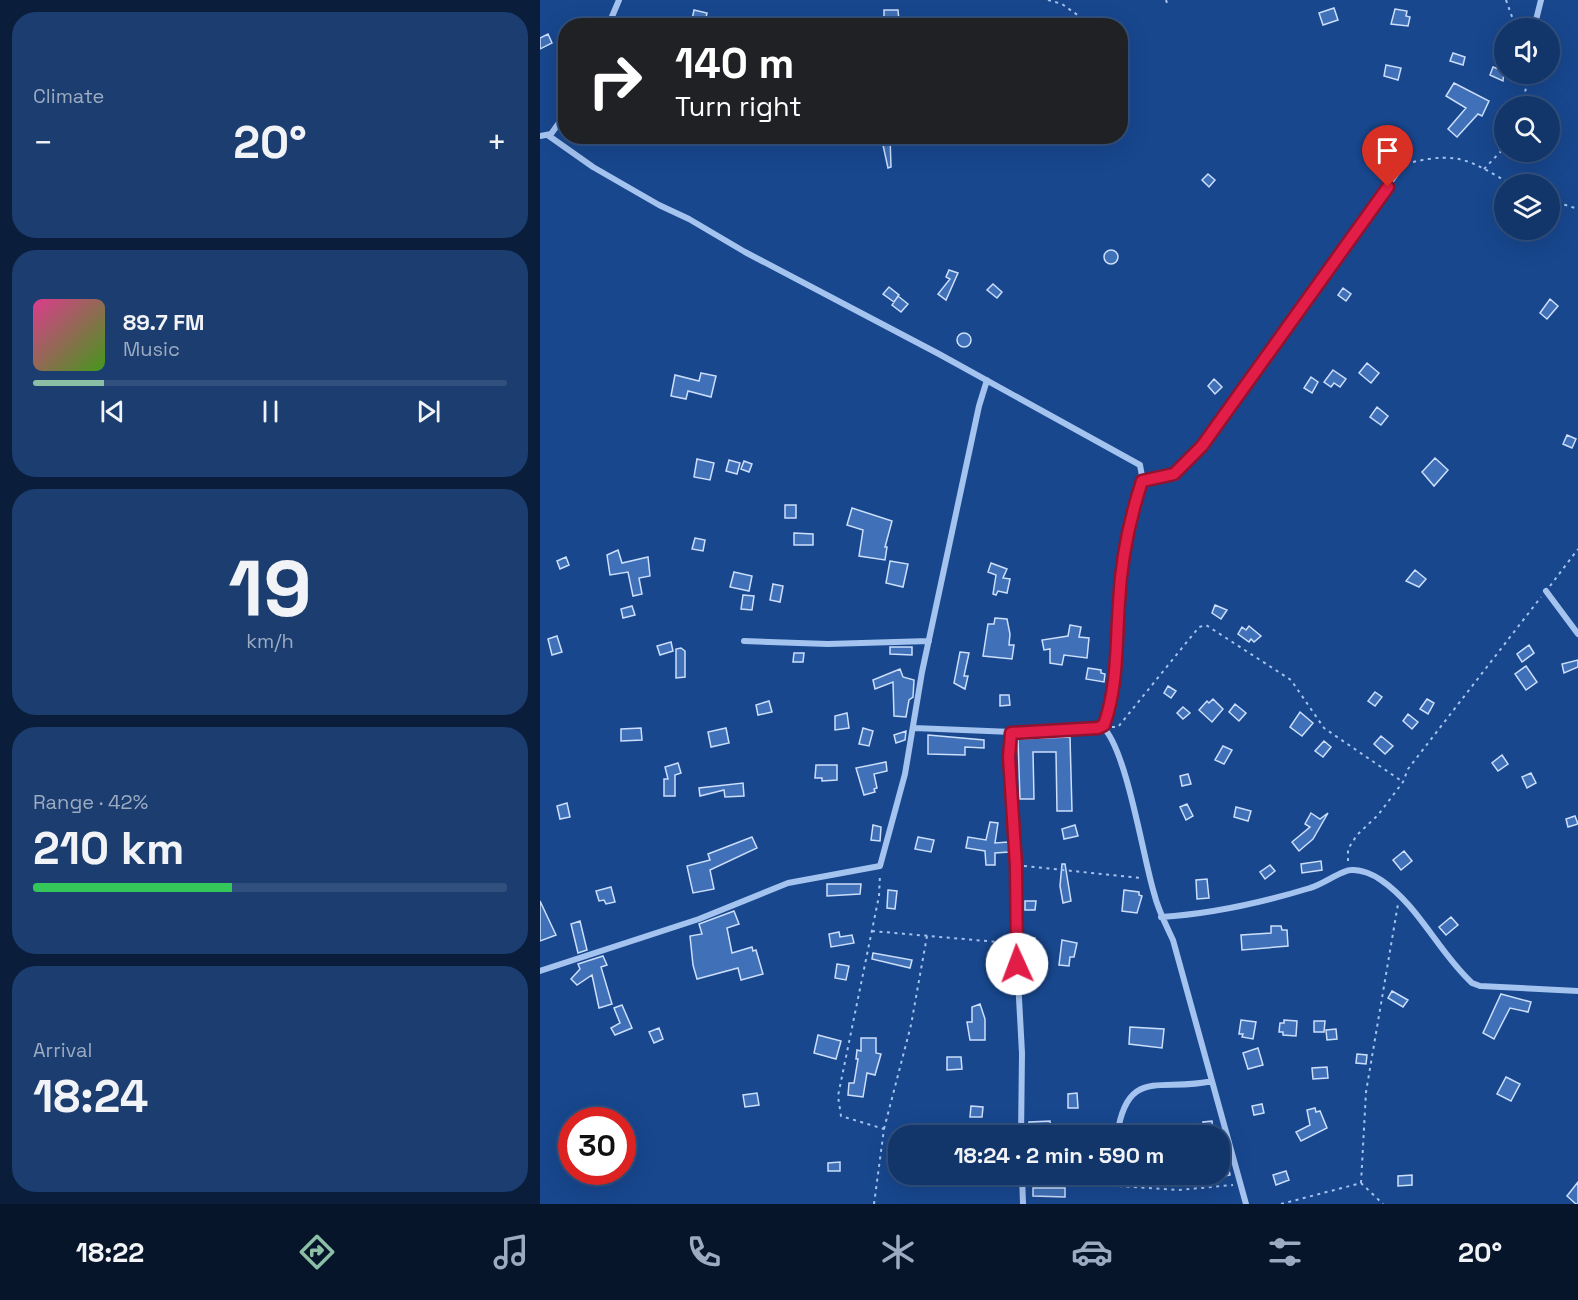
<!DOCTYPE html>
<meta charset="utf-8">
<style>
body{margin:0;font-family:"Space Grotesk",sans-serif;background:#1b3d70;color:#f1f3f6;height:100vh;display:flex;flex-direction:column;font-size:22px;white-space:nowrap}
*{box-sizing:border-box;margin:0}
p{font-size:20px;color:#9cabc1}
.icon{flex:none;width:33px;height:33px;fill:none;stroke:currentColor;stroke-width:2;stroke-linecap:round;stroke-linejoin:round}
.map{position:relative;flex:1;overflow:hidden}
.panel{display:flex;flex-direction:column;gap:12px;padding:12px;background:#0a1d3a;width:540px}
.panel>*{flex:none}
.banner{position:absolute;left:18px;top:18px;width:570px;height:126px;border-radius:24px;box-shadow:0 6px 24px #0002,0 0 0 2px #31507e;background:#202124;color:#fff;overflow:hidden}
.tools{position:absolute;left:954px;top:18px;display:grid;gap:12px}
.tools a{display:grid;place-items:center;width:66px;height:66px;border-radius:50%;background:#12356a;box-shadow:0 6px 24px #0002,0 0 0 2px #31507e;font-size:30px}
.speed{position:absolute;left:18px;top:1107px;display:flex;gap:12px;font-size:30px;font-weight:700;text-align:center}
.speed>*{display:grid;place-content:center;width:78px;height:78px;border-radius:50%;background:#12356a;box-shadow:0 6px 24px #0002,0 0 0 2px #31507e;line-height:1}
.speed .limit{border:9px solid #d22;background:#fff;color:#111}
.pin{position:absolute;display:grid;place-items:center;width:51px;height:51px;color:#fff;margin:-62px -26px;border-radius:50% 50% 50% 0;rotate:-45deg;box-shadow:0 0 6px #0007}
.pin .icon{rotate:45deg}
.me{position:absolute;width:66px;margin:-33px;rotate:358deg;stroke-linejoin:round;filter:drop-shadow(0 0 4px #0008)}
.turn{display:flex;align-items:center;gap:21px;height:126px;padding:0 18px;font-size:27px}
.turn .icon{width:78px;height:78px;stroke-width:2.5}
.turn b{display:block;font-size:42px;line-height:51px}
.big{font-size:45px;font-weight:800;line-height:1.1}
.panel .tile{flex:1;display:flex;flex-direction:column;justify-content:center;gap:9px;min-width:0;padding:0 21px;border-radius:24px;background:#1b3d70}
.panel .dial{align-items:center;gap:0}
.dial b{font-size:78px;line-height:1}
.song{display:flex;align-items:center;gap:18px}
.cover{width:72px;height:72px;border-radius:9px;background:linear-gradient(135deg,hsl(330 70% 55%),hsl(100 70% 35%))}
.played{height:6px;border-radius:3px;background:linear-gradient(90deg,#8abfa5 15%,#31507e 15%)}
.keys{display:flex;justify-content:space-around;direction:ltr}
.heat{display:flex;justify-content:space-between;align-items:center;font-size:33px;direction:ltr}
.charge{height:9px;border-radius:4px;background:linear-gradient(90deg,#34c759 42%,#31507e 0)}
.trip{position:absolute;left:348px;top:1125px;width:342px;height:60px;border-radius:24px;background:#12356a;box-shadow:0 6px 24px #0002,0 0 0 2px #31507e;font-weight:800;line-height:60px;text-align:center}
.menu{display:flex;height:96px;justify-content:space-around;align-items:center;background:#07152a;color:#9cabc1}
.menu .icon{width:42px;height:42px}
.menu .selected{color:#8abfa5}
.menu b{font-size:27px;color:#f1f3f6}
main{display:flex;flex:1;min-height:0}
.map>svg:first-child{display:block}
.building{fill:#4070b7;stroke:#cbdefb;stroke-width:1.5}
.lines{fill:none;stroke-linecap:round;stroke-linejoin:round}
.path{stroke:#a4c3ef;stroke-width:2;stroke-dasharray:3 4.5;stroke-linecap:butt}
.street{stroke:#a4c3ef;stroke-width:6}
.route-casing{stroke:#92132f;stroke-width:15}
.route{stroke:#e11d48;stroke-width:10}
</style>
<main>
<section class="panel">
<div class="tile"><p>Climate</p>
<div class="heat"><a>−</a><b class="big">20°</b><a>+</a></div>
</div>
<div class="tile">
<div class="song"><i class="cover"></i><div><b>89.7 FM</b><p>Music</p></div></div>
<div class="played"></div>
<div class="keys"><svg class="icon" aria-label="previous" viewBox="0 0 24 24"><path d="M18 5L8 12l10 7zM5 5v14"/></svg><svg class="icon" aria-label="pause" viewBox="0 0 24 24"><path d="M8 5v14M16 5v14"/></svg><svg class="icon" aria-label="next" viewBox="0 0 24 24"><path d="M6 5l10 7-10 7zM19 5v14"/></svg></div>
</div>
<div class="tile dial"><b>19</b><p>km/h</p></div>
<div class="tile"><p>Range · 42%</p><b class="big">210 km</b><div class="charge"></div></div>
<div class="tile"><p>Arrival</p><b class="big">18:24</b></div>
</section>
<div class="map">
<svg width="1038" height="1204" viewBox="0 0 1038 1204">
<rect width="100%" height="100%" fill="#18478e"/>
<path class="building" d="M794,8L798,20L783,25L779,13Z
M855,9L867,11L866,16L870,17L868,26L851,24Z
M154,10L167,13L164,26L151,24Z
M344,10H358L359,21H344Z
M8,34L12,43L0,49V38Z
M913,53L925,57L923,65L910,61Z
M846,65L861,68L858,80L844,76Z
M953,67L964,71L963,81L950,75Z
M914,83L949,101L942,116L938,114L917,137L908,129L926,108L906,96Z
M341,136H350L351,167L348,168Z
M668,174L675,180L669,187L662,180Z
M564 257a7 7 0 1 1 14 0a7 7 0 1 1-14 0Z
M409,270L418,273L406,300L398,294L410,279L406,277Z
M453,284L462,292L457,298L447,290Z
M349,287L359,295L354,302L343,294Z
M803,288L811,294L806,301L798,295Z
M358,296L368,304L361,312L352,305Z
M1010,299L1018,306L1007,319L1000,313Z
M417 340a7 7 0 1 1 14 0a7 7 0 1 1-14 0Z
M827,363L839,373L831,383L819,373Z
M793,370L806,379L800,387L794,383L791,387L784,382Z
M161,373L176,376L171,397L148,391L146,399L131,396L135,375L159,381Z
M771,377L778,382L772,393L764,388Z
M674,379L682,387L675,394L668,386Z
M837,407L848,416L841,425L830,417Z
M1027,435L1036,439L1032,448L1023,444Z
M895,458L908,470L894,486L882,472Z
M157,459L174,463L170,480L154,477Z
M189,460L200,463L197,474L186,471Z
M204,461L212,464L209,472L201,469Z
M245,505H256V518H245Z
M312,508L352,521L345,547H347L345,560L319,556L323,530L307,525Z
M254,533L273,534V545H254Z
M155,538L165,540L163,551L152,549Z
M78,550L82,563L108,557L110,576L99,578L102,594L93,596L88,572L70,575L67,555Z
M26,557L29,565L20,569L17,561Z
M350,561L368,564L363,587L346,583Z
M451,563L467,569L463,578L470,579L467,593L458,591L456,595L453,594L456,575L448,572Z
M875,570L886,579L879,587L866,581Z
M194,572L212,576L209,591L190,587Z
M233,584L243,586L240,602L230,600Z
M203,595L214,596L212,610L201,609Z
M675,605L687,610L681,619L672,613Z
M92,606L95,615L83,618L81,609Z
M455,618L467,619L470,634L469,645H474L472,659L443,656L448,624H454Z
M530,625L541,627L539,637L549,638L547,658L524,655L522,665L510,663V649L504,650L502,640L528,636Z
M709,626L721,636L714,642L711,639L709,642L698,634L702,627L706,630Z
M17,636L22,652L12,655L8,639Z
M131,642L133,651L120,655L117,646Z
M989,645L994,653L982,662L977,654Z
M350,647H372V655L350,654Z
M141,648L145,651V677L136,678V649Z
M420,652L429,653L424,676H428L425,689L414,683Z
M254,653H264L263,662H253Z
M1038,660V667L1024,673L1022,664Z
M986,666L997,682L986,690L975,674Z
M548,668L561,670V673L565,674L564,682L546,679Z
M360,669L363,677L374,680L373,697L369,700L366,717L354,716L353,682L335,689L333,680Z
M628,686L636,691L631,698L624,693Z
M835,692L842,697L835,706L828,701Z
M460,695H469L470,705L460,706Z
M673,699L683,709L672,722L659,710L667,701L669,703Z
M887,699L894,703L888,714L880,709Z
M229,701L232,712L218,715L216,705Z
M695,704L706,713L699,721L689,712Z
M643,707L650,713L643,719L637,713Z
M760,712L773,723L762,736L750,727Z
M307,713L309,728L295,730V716Z
M868,714L878,722L872,729L863,721Z
M101,728L102,740L81,741V729Z
M186,728L189,743L171,747L168,732Z
M323,728L333,731L329,746L319,744Z
M366,731L365,740L356,743L354,735Z
M388,735L444,740V748L425,747V755L388,754Z
M841,736L853,746L845,754L834,744Z
M530,737L532,811H517L516,752H493L494,799H480L478,739Z
M784,741L791,747L783,757L775,751Z
M683,746L692,750L684,764L675,760Z
M962,755L968,764L958,771L952,763Z
M346,762L347,771L334,774L337,788L334,789L335,792L324,795L316,768Z
M138,763L141,773L135,775V796H124V779H128L125,767Z
M276,765H297V780L282,781V778H275Z
M991,773L996,783L987,788L982,777Z
M648,774L651,784L642,786L640,776Z
M203,783L204,796L185,797L184,790L160,796L159,788Z
M27,803L30,817L20,819L17,806Z
M647,804L653,816L646,820L640,807Z
M696,807L711,811L708,821L694,817Z
M771,813L780,819L788,813L773,839L759,851L752,842L770,827L765,824Z
M1035,816L1038,824L1028,827L1026,819Z
M450,822L458,823L455,843L468,842L469,852L455,853V865H446L445,851L426,848L428,837L446,840Z
M333,825L341,827L340,841L331,840Z
M535,825L538,836L524,839L522,829Z
M212,837L217,848L170,870L174,889L153,893L147,866L170,860L168,854Z
M378,837L394,840L391,852L375,849Z
M864,851L872,861L861,870L853,860Z
M781,861L782,870L762,873L761,864Z
M522,864H525L531,901L523,903L520,886Z
M730,865L735,871L725,879L720,872Z
M667,879L669,898L657,899L656,880Z
M287,884H321L320,894L287,896Z
M71,887L75,902L66,904L64,900L59,901L56,891Z
M348,890L357,891L355,909L347,908Z
M584,890L599,892V895L602,896L597,913L582,911Z
M0,901L16,935L0,941Z
M485,901H496L495,910H485Z
M194,911L199,924L187,928L192,953L212,947L213,951L216,950L223,974L201,980L198,968L157,979L153,965L150,936L162,934L159,924Z
M911,917L918,925L906,935L899,927Z
M40,921L47,950L38,953L31,924Z
M731,926H741L742,930H747L748,946L702,950L701,935L731,933Z
M299,932L300,937L312,935L314,943L291,947L289,934Z
M486,937L495,938L494,950H485Z
M522,940L537,943L534,957H530L529,966L519,965Z
M333,953L372,960L370,968L332,959Z
M63,956L67,965L61,967L72,1004L59,1008L52,975L37,985L31,979L40,969L38,964Z
M297,964L309,966L306,980L295,978Z
M852,991L868,1000L863,1007L848,998Z
M961,994L991,1002L988,1012L970,1008L954,1039L943,1033Z
M440,1004L445,1019V1040H430L427,1022H432V1007Z
M82,1005L92,1028L75,1035L71,1028L80,1023L74,1008Z
M701,1020L716,1022L713,1039L702,1037L703,1034H699Z
M744,1020L757,1021L756,1036L743,1035V1032H739L740,1023H744Z
M774,1021H785L784,1032H774Z
M590,1027L624,1029L622,1048L589,1044Z
M119,1028L123,1039L114,1043L109,1032Z
M796,1029L797,1039L787,1040L786,1030Z
M278,1035L301,1041L296,1059L274,1053Z
M321,1038H336V1053L341,1054L335,1075L327,1073L323,1097L308,1095L309,1083H314L318,1059H316L317,1050L321,1051Z
M718,1048L723,1065L708,1069L703,1053Z
M817,1054L827,1055L826,1064L816,1063Z
M407,1057H421L422,1069L407,1070Z
M787,1067L788,1078L773,1079L772,1068Z
M966,1077L980,1084L971,1101L957,1094Z
M217,1093L219,1105L205,1107L203,1095Z
M537,1093L538,1108H528V1094Z
M722,1104L724,1113L714,1115L712,1106Z
M431,1106L443,1107L442,1117H430Z
M775,1108L776,1112L780,1111L787,1128L761,1141L756,1132L770,1125L767,1110Z
M510,1121L511,1136H489V1122Z
M672,1121L673,1136H664L663,1122Z
M548,1126L557,1128L556,1136H546Z
M683,1139L690,1175L680,1177V1140Z
M300,1162V1171H288V1163Z
M746,1171L749,1180L736,1185L733,1175Z
M872,1175V1185L858,1186V1176Z
M1038,1182V1204H1036L1027,1196Z
M493,1188H525V1197L493,1196Z"/>
<g class="lines">
<path class="path" d="M508,0L522,4L553,26
M626,0L627,3L630,0
M966,0L976,28
M981,106L990,74
M873,162C920,151 932,162 971,184
M944,169L964,148
M1010,200L1038,209
M1010,586L1038,549
M572,727H578L659,627L666,625L751,680L784,728L863,782
M808,861V849L817,835L838,815L863,782L868,769L1001,597
M484,866L601,878
M332,931L469,943
M344,1129L371,1025L387,936
M821,1183L826,1092L858,904
M579,1186L639,1190L693,1185
M334,1204L344,1129L301,1116L298,1096L339,896L340,874
M741,1204L821,1183L843,1204"/>
<path class="street" d="M68,26L79,0
M994,28L1001,0
M0,136L11,134L26,113
M9,136L53,167L119,205L149,219L205,252L399,354L600,465L602,476L585,548L578,605L577,648L571,698L563,727
M602,481L634,474L662,446L864,163
M1006,591L1038,634
M204,641L288,644L389,641
M563,727C587,751 603,857 614,893C618,910 626,925 633,940L706,1204
M374,728L472,732L563,727
M472,732L469,757L476,865V943L482,1053L481,1136
M621,917C669,914 724,902 770,888C782,885 802,870 811,870C821,869 834,875 841,880C879,906 899,953 932,983L940,986L1038,991
M0,971L159,919L248,883L340,866L365,774L382,672L439,406L447,380
M577,1136C587,1065 622,1093 672,1081
M482,1174L483,1204
M482,1182L570,1184L572,1174"/>
</g>
<g class="lines">
<defs>
<path id="route" d="M477,964L476,865L469,757L471,733L558,728L564,725C578,686 576,643 579,602C581,561 589,521 602,481L634,474L662,446L848,187"/>
</defs>
<use href="#route" class="route-casing"/>
<use href="#route" class="route"/>
</g>
</svg>
<div class="tools">
<a><svg class="icon" aria-label="sound" viewBox="0 0 24 24"><path d="M4 9h4l5-4v14l-5-4H4zM17 9q2 3 0 6"/></svg></a>
<a><svg class="icon" aria-label="search" viewBox="0 0 24 24"><circle cx="10" cy="10" r="6"/><path d="M15 15l6 6"/></svg></a>
<a><svg class="icon" aria-label="layers" viewBox="0 0 24 24"><path d="M12 4l9 5-9 5-9-5zM3 14l9 5 9-5"/></svg></a>
</div>
<div class="speed"><div class="limit">30</div></div>
<div class="pin" style="left:848px;top:187px;background:#d93025"><svg class="icon" aria-label="arrive" viewBox="0 0 24 24"><path d="M6 21V4h12l-3 4 3 4H6"/></svg></div>
<svg class="me" style="left:477px;top:964px" viewBox="-20 -20 40 40"><circle r="19" fill="#fff"/><path d="M0-13L10 11 0 6-10 11z" fill="#e11d48"/></svg>
<div class="trip">18:24 · 2 min · 590 m</div>
<div class="banner">
<div class="turn"><svg class="icon" aria-label="right" viewBox="0 0 24 24"><path d="M7 20v-9h11M14 6l5 5-5 5"/></svg><div><b>140 m</b>Turn right</div></div>
</div>
</div>
</main>
<nav class="menu">
<b>18:22</b>
<svg class="icon selected" aria-label="directions" viewBox="0 0 24 24"><path d="M12 3l9 9-9 9-9-9zM9 14v-3h6M13 9l2 2-2 2"/></svg>
<svg class="icon" aria-label="music" viewBox="0 0 24 24"><path d="M9 18V5l10-2v13"/><circle cx="6" cy="18" r="3"/><circle cx="16" cy="16" r="3"/></svg>
<svg class="icon" aria-label="phone" viewBox="0 0 24 24"><path d="M5 4h4l2 5-3 2q2 4 5 5l2-3 5 2v4C11 20 4 13 5 4z"/></svg>
<svg class="icon" aria-label="climate" viewBox="0 0 24 24"><path d="M12 3v18M4 7l16 10M4 17L20 7"/></svg>
<svg class="icon" aria-label="car" viewBox="0 0 24 24"><path d="M5 17H2v-5l4-1 3-4h7l3 4 3 1v5h-3M9 17h6M6 11h13"/><circle cx="7" cy="17" r="2"/><circle cx="17" cy="17" r="2"/></svg>
<svg class="icon" aria-label="filters" viewBox="0 0 24 24"><path d="M4 7h16M4 17h16"/><circle cx="9" cy="7" r="2"/><circle cx="15" cy="17" r="2"/></svg>
<b>20°</b>
</nav>
